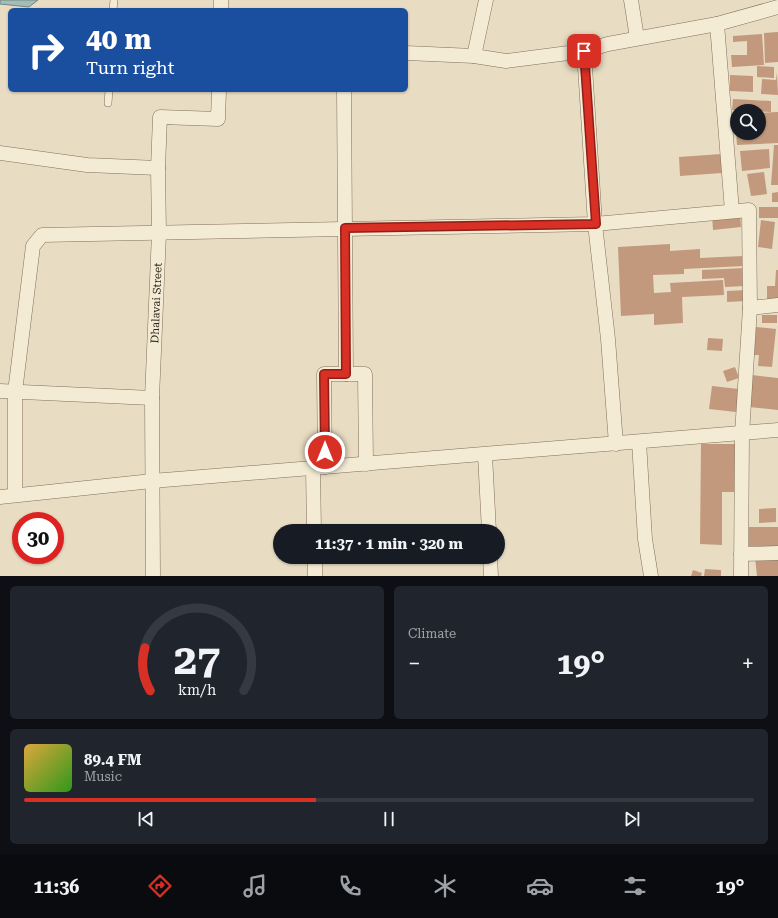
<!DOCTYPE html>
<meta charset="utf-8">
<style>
body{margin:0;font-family:"Roboto Serif",serif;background:#20242c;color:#f1f3f6;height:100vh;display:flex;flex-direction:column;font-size:15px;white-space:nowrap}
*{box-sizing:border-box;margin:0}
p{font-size:13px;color:#9ea1a6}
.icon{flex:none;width:22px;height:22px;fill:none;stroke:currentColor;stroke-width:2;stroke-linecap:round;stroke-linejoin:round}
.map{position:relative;height:576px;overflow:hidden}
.panel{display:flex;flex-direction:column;gap:10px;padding:10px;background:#0d0f14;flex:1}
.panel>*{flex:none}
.guide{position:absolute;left:8px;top:8px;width:400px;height:84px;border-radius:6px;box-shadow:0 1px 3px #0004;background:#1a4fa0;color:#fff;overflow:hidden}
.fabs{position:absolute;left:730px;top:104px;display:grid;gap:8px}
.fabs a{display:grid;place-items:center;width:36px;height:36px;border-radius:50%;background:#171b24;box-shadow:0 1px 3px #0004;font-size:20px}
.speed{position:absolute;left:12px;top:512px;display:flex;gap:8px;font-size:20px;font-weight:700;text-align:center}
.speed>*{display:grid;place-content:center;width:52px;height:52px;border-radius:50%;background:#171b24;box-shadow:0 1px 3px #0004;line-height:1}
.speed .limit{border:6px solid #d22;background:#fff;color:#111}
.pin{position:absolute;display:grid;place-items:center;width:34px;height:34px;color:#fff;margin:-17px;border-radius:8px;box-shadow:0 2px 6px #0006}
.me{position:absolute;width:44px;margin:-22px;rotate:0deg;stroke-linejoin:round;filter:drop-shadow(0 0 3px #0008)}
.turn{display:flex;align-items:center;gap:14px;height:84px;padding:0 12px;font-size:18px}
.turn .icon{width:52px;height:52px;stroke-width:2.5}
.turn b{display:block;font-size:28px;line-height:34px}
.big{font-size:30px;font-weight:700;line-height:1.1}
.panel .card{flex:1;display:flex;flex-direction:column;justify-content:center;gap:6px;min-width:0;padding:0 14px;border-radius:6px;background:#20242c}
.panel .dial{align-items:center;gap:0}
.dial svg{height:104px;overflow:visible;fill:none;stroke:#363941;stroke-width:7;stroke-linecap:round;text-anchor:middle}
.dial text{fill:#f1f3f6;stroke:none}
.song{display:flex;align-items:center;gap:12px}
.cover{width:48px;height:48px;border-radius:6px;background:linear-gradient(135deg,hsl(40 70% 55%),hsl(110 70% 35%))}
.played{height:4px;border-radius:2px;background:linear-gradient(90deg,#d93025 40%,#363941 40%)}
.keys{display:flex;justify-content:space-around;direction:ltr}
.heat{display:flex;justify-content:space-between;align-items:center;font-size:22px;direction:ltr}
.panel .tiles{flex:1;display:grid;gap:10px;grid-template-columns:1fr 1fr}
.card:last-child{grid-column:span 2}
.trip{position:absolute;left:273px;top:524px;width:232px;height:40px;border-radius:20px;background:#171b24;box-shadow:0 1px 3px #0004;font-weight:700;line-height:40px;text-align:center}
.tab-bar{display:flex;height:64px;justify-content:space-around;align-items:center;background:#090b0e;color:#9ea1a6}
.tab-bar .icon{width:28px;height:28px}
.tab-bar .on{color:#d93025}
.tab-bar b{font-size:18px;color:#f1f3f6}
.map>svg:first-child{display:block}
.water{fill:#a5bcb5;stroke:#6d8981}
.building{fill:#c2997d}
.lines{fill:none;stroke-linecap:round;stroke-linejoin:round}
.lane-casing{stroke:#816f5c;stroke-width:8}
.street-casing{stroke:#816f5c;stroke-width:15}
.lane{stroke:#f4ebd5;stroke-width:7}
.street{stroke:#f4ebd5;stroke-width:14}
.route-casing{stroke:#8d1f18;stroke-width:10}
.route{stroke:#d93025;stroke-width:7}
.labels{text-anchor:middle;stroke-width:4;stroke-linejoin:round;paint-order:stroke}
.street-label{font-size:11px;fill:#32281e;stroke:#f1e7d2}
</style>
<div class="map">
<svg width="778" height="576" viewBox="0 0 778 576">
<rect width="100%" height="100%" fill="#e8ddc3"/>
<path class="water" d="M0,0H38L29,7L0,4Z"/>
<path class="building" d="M778,32V62L765,63L764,33Z
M762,34L764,65L732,67L731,55H747V41L733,42V36Z
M757,66L774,67V78L757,77Z
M777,72L778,95L761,94L762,79L776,80Z
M730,75L753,76V92L730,91Z
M733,99L771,101V112L732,110Z
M778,112V143L737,145L736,133H759V113Z
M774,145H778V185H771Z
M769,149L770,168L742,171L740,151Z
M721,154L722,173L680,176L679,157Z
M764,172L767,194L751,196L747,174Z
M778,192V202H772V193Z
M759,207H778V218H759Z
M740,213L741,227L713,230L712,216Z
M761,220L775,222L772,249L758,247Z
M670,244V251L700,249V258L743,256L744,266L684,269V274L653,275L654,293L671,292L670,283L723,280L724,295L682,297L683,323L654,325V314L621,316L618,247Z
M745,268L744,286L725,287L724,278L702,279V270Z
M776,270H778V300L767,299V286H775Z
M746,290L747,301L727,302V291Z
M762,315H777V323H762Z
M756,327L776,329L772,367L758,366L759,355H754Z
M708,338L723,339L722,351L707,350Z
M735,367L739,378L727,382L723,371Z
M752,375L778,378V410L749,407Z
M712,386L739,389L736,412L709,409Z
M701,444H736L735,492H722V545L700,544Z
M776,508V522L759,523V509Z
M749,527H778V547L749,546Z
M778,556V576H757L755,558Z
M705,569L721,570V576H704Z
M693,570L702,573L701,576H691Z"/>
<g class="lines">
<defs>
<path id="lane" d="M113,10L114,0
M108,103L109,90"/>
<g id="street">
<path d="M221,0V10"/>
<path d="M631,0L637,38"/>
<path d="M717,24L732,211"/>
<path d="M584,51L595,224L608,339L616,444"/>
<path d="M406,53L474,56L506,61L584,51L608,44L717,24L778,7"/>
<path d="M474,56L486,0"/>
<path d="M0,153L87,165L158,168"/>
<path d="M346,374H365L366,464"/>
<path d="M0,391L152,398"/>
<path d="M639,442L645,539L651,576"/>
<path d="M485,455L489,531"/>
<path d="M325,467L324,374H346L344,90"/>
<path d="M313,468L314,531"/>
<path d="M15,495V392L33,246L42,235L595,224L749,210L750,308L778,305"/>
<path d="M0,497L152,481L778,430"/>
<path d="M741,554L778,553"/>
<path d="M315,557V576"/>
<path d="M490,557L491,576"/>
<path id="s1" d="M153,576L152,398L159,233L158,168L160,117L218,119L219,90"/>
<path d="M741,576L742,434L750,308"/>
</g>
</defs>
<use href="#lane" class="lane-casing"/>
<use href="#street" class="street-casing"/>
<use href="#lane" class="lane"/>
<use href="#street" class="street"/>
</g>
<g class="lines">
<defs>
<path id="route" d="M325,452L324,374H346L345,228L596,224L584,51"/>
</defs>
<use href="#route" class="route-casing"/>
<use href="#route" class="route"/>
</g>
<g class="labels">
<g class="street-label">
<text dy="4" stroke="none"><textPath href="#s1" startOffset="273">Dhalavai Street</textPath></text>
</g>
</g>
</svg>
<div class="fabs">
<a><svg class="icon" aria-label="search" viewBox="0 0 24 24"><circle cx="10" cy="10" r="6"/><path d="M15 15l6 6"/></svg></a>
</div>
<div class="speed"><div class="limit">30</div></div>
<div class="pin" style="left:584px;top:51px;background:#d93025"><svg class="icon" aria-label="arrive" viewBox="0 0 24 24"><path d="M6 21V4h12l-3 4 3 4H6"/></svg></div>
<svg class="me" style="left:325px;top:452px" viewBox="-20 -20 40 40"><circle r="17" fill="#d93025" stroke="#fff" stroke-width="3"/><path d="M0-11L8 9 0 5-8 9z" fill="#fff"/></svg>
<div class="trip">11:37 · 1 min · 320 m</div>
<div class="guide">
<div class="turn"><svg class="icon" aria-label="right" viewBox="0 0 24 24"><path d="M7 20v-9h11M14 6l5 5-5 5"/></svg><div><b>40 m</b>Turn right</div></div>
</div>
</div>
<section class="panel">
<div class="tiles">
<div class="card dial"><svg viewBox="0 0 100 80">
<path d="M14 69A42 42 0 1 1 86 69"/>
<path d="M14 69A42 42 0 0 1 10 36" stroke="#d93025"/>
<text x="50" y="56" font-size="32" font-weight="700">27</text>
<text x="50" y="72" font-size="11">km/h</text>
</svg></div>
<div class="card"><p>Climate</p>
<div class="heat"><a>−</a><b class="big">19°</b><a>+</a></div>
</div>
<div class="card">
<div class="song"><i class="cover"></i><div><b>89.4 FM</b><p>Music</p></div></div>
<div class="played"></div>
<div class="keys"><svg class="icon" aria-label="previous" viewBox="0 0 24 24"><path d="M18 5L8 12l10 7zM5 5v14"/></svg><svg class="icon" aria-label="pause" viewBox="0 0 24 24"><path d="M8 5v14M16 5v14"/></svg><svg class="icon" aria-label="next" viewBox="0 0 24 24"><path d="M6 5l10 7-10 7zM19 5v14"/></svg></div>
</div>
</div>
</section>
<nav class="tab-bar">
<b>11:36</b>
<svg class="icon on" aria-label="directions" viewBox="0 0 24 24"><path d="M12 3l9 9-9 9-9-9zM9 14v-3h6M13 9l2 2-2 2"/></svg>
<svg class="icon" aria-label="music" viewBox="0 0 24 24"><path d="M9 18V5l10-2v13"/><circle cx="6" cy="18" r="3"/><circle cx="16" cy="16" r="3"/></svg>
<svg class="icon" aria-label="phone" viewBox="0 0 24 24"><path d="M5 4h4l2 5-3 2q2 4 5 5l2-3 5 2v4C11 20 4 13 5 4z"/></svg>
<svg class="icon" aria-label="climate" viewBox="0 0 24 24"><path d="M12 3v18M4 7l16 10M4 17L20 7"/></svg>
<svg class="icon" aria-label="car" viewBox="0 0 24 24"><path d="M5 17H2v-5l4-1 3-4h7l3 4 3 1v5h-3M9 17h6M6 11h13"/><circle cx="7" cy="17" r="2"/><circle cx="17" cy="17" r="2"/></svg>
<svg class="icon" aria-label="filters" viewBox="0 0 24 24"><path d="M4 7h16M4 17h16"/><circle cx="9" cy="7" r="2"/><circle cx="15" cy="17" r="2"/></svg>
<b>19°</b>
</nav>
